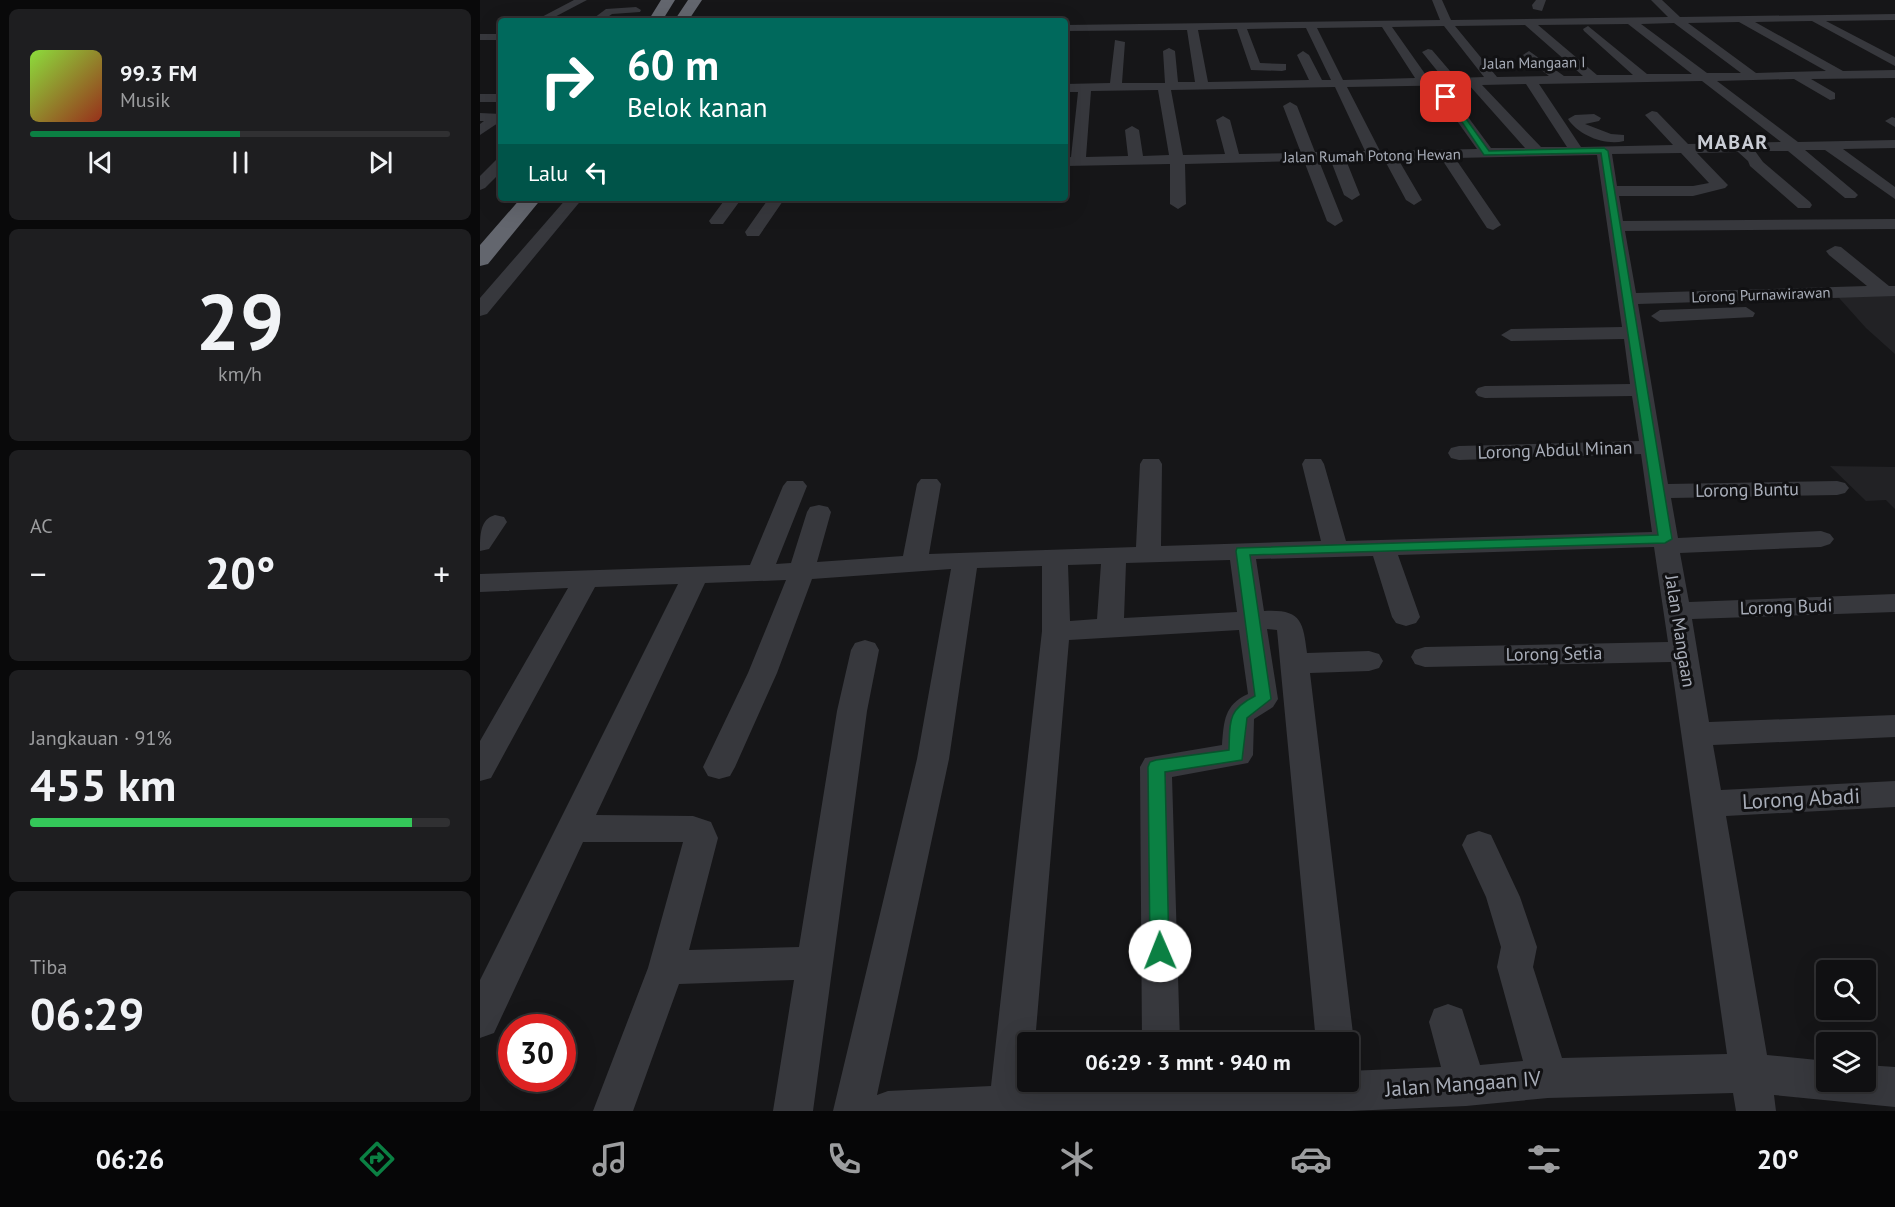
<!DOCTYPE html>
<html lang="id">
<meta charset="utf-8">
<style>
body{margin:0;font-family:"PT Sans",sans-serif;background:#1e1e20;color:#f1f3f6;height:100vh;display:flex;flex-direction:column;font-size:22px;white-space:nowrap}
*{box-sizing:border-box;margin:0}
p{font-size:20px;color:#9c9d9f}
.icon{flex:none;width:33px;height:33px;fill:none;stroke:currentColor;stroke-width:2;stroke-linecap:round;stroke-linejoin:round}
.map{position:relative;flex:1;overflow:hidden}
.side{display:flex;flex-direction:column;gap:9px;padding:9px;background:#09090a;width:480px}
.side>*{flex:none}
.top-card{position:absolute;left:18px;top:18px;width:570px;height:183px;border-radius:6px;box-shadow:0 6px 24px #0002,0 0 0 2px #303032;background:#00695c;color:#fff;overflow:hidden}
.controls{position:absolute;left:1336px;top:960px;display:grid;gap:12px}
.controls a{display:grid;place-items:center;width:60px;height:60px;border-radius:6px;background:#101012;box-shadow:0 6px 24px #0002,0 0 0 2px #303032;font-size:30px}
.speed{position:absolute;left:18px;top:1014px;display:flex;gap:12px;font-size:30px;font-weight:700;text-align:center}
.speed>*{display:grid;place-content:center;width:78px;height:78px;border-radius:50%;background:#101012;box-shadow:0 6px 24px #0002,0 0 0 2px #303032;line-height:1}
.speed .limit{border:9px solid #d22;background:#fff;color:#111}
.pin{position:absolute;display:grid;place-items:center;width:51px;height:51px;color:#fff;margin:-26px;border-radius:12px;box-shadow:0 3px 9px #0006}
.me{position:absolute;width:66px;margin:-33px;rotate:359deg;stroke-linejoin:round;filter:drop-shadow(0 0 4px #0008)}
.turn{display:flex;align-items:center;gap:21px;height:126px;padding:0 30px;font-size:27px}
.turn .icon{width:78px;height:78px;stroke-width:2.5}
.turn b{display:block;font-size:42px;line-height:51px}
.then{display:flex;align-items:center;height:57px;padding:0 30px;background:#0003;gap:12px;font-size:22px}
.big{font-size:45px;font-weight:700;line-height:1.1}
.side .card{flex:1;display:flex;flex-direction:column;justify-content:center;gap:9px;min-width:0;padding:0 21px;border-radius:9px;background:#1e1e20}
.side .dial{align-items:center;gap:0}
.dial b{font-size:78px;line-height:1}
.song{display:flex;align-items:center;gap:18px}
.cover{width:72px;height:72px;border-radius:9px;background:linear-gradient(135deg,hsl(90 70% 55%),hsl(10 70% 35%))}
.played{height:6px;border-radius:3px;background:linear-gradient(90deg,#0b8043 50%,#303032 50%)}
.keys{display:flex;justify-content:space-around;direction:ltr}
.heat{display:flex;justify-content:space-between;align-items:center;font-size:33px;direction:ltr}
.charge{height:9px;border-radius:4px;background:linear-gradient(90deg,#34c759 91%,#303032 0)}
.trip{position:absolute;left:537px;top:1032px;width:342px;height:60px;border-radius:6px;background:#101012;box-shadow:0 6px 24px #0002,0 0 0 2px #303032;font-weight:700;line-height:60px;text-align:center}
.menu{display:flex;height:96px;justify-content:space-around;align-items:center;background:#060607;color:#9c9d9f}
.menu .icon{width:42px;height:42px}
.menu .selected{color:#0b8043}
.menu b{font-size:27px;color:#f1f3f6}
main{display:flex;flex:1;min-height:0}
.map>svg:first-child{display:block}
.built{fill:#222225}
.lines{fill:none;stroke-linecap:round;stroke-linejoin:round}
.minor{fill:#37383d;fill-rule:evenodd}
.highway{fill:#63666e;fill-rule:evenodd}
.route{fill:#0b8043;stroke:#07532c;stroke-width:1.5}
.labels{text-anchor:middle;stroke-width:6;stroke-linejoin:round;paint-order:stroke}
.far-street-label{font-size:15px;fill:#a8adb8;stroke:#111113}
.street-label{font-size:18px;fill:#a8adb8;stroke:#111113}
.far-district-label{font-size:20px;font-weight:bold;letter-spacing:1.5px;fill:#c9ccd4;stroke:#111113}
.near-street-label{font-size:21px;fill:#a8adb8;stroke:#111113}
</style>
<main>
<section class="side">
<div class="card">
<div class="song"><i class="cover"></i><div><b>99.3 FM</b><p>Musik</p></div></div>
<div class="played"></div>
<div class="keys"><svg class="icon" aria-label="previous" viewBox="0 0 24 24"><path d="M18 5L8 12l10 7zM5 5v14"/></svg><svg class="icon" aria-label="pause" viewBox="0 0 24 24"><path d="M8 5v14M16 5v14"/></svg><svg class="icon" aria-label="next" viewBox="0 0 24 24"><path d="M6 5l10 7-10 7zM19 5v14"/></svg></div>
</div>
<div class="card dial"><b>29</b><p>km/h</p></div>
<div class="card"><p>AC</p>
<div class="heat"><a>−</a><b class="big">20°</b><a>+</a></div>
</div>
<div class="card"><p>Jangkauan · 91%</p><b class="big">455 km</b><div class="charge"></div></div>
<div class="card"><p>Tiba</p><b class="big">06:29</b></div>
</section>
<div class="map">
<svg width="1415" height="1111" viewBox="0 0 1415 1111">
<rect width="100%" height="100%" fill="#161618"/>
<path class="built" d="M1415,288V354L1386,328L1352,290Z
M1350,466L1415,467V509L1406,500L1386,501Z"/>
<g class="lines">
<path class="minor" d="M94,0H107L67,21H54Z
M952,0H962L971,20L1188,17L1171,0H1182L1200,17L1415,14V20L1346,21L1415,57V66L1332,21L1275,22L1363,71L1415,70V78L1331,79L1355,93V99L1350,100L1314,79L1237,81L1318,142L1415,140V148L1363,149L1415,187V199L1345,150H1325L1375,192L1378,195L1375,198H1365L1308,151H1275L1283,162L1330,202L1332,205L1330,208H1318L1270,166L1268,161L1258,152L1217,153L1245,182L1248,185L1245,188L1213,196H1139L1143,221L1415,219V229L1145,231L1156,293L1387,286L1349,255L1346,251L1355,246L1361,247L1409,286H1415V296L1158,304L1188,484L1357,481L1365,483L1369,488L1365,493L1357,495L1191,498L1198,538L1341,531L1350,534L1354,539L1350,544L1341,547L1200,553L1209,602L1415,594V612L1212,619L1229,722L1415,715V737L1233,745L1241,790L1415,781V807L1246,816L1287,1055L1347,1061V1082H1386V1065L1415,1067V1107L1294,1095L1296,1111H1256L1253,1093L1068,1098L986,1106L870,1111H353L437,759L471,569L332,579L297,673L255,767L250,776L239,779L228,776L223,767L268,673L306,580L225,583L116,815L213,816L231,822L238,838L209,950L319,947L357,711L371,650L375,643L385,640L395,643L399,650L387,711L333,1111H293L314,980L199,984L153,1111H113L168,968L203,842H103L14,1033L0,1038V980L198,584L115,587L11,778L0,781V741L88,588L0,592V574L270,565L303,486L307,481H323L327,486L296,564L311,563L327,512L330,507L339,505L348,507L351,512L337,562L423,556L437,484L441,479H457L461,484L449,554L656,547L660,464L663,459H679L682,464L681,546L841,541L822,464L825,459H841L844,464L866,541L1172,532L1161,454L979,460L971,458L968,453L971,448L979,446L1159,441L1152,396L1005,398L998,396L995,392L998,388L1005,386L1150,384L1144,339L1031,341L1021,335L1031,329L1142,327L1117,155L975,158L1021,225L1013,230L1007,228L961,158L918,159L942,200L934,205L926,200L904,159L866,160L880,195L872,200L864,195L851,161H839L863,221L855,226L847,221L824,161L705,164L706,204L698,209L690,204V164L585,166V158L591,157L598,92H585V84L630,83L635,40L645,42L642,83H685L683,51L689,48L695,51L698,82H715L707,30L585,31V25L960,20ZM1259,22L1346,71L1276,73L1208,23ZM1194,23L1261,73H1227L1161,24ZM1148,24L1212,74H1167L1108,26L1103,29L1104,31L1153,75H1117L1058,25ZM1045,25L1103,76H1084L1049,51L1043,55L1045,57L1069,76L1017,77L975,26ZM964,26L1004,77L976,78L952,50L948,49L942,52L963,78H948L912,27ZM902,27L935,78L863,80L837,28ZM826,28L851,80H842L829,55L823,51L817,55L829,80L728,82L718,30L757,29L771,70L802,71L806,70V64L780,63L767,29ZM1222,81L1301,142L1208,144L1177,112L1172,111L1165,115L1193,145L1101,147L1059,84ZM1046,84L1087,147H1061L1002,85ZM989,85L1045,148H1011L971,94L966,93L960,97L997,149L900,151L867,87ZM855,87L885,151L835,152L817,106L810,102L803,106L821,153L759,154L750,120L743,116L736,120L745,154L703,155L691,90ZM678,90L689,155L663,156L659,130L652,126L645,130L648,156L606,157L611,91ZM1201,153L1229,183L1213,186H1137L1132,154ZM1174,547L1188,642L945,647L935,650L931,657L935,664L945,667L1191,662L1247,1054L1082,1058L1053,967L1057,947L1040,897L1011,835L999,831L987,835L982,845L1006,897L1021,947L1017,967L1043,1061L1000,1065L982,1009L968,1004L954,1009L949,1022L961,1067L868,1071V1082H622L551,1085V1082H548V1042H555L589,640L759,630L768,694C744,705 744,721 742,745L665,758L660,767L662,1042H700L692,777L768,763L773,755L774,719L793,707L798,699L787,629L797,630L836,1042H868V1055L874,1042L830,673L889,671L899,668L903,661L899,654L889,651L827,653C823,621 821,609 784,611L776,559L893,556L912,617L916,623L926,626L936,623L940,617L918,555ZM750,560L757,612L644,618L646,563ZM621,564L617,619L590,621L588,565ZM562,566V631L511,1086L408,1091L397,1095L469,759L497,568Z
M1056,0H1066L1062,11L1053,9L1052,5Z
M156,7L161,10L160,12L132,14L122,21H110L126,9Z
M0,34H21V40H0Z
M0,94H21V102H0Z
M0,113L21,114V121L0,135V124L4,121H0Z
M1114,114L1121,118L1119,121L1105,124L1131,134L1144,135V141C1125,146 1098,135 1088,119L1095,115Z
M1412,117L1415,118V127L1405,121Z
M21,159V172L5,188L0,190V176L16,160Z
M87,198H103L7,314L0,316V298Z
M246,198H262L243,224H231L229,221Z
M289,198H305L279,236H267L265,232Z
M1266,307L1275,313L1273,317L1180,322L1171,316L1180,310Z
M15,515L24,517L27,522L9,549L0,551C0,535 0,519 15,515Z"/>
<path class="highway" d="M181,0H195L182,21H168Z
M208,0H222L208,21H194Z
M41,198H62L8,264L0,266V245Z"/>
</g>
<path class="route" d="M964,95H969L1009,151L1124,148L1128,151L1192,539L1185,543L770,555L791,699L767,718L762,760L685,772L689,951L687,957L680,959L673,957L670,951L668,767L670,762L676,760L749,750C750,722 747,710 775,696L756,551L757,548L1178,535L1121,153L1004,155Z"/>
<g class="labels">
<g class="far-street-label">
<text transform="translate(1054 63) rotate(-1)" y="5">Jalan Mangaan I</text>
<text transform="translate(892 156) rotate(-1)" y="5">Jalan Rumah Potong Hewan</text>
<text transform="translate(1281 295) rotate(-2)" y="5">Lorong Purnawirawan</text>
</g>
<g class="street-label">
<text transform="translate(1075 450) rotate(-2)" y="6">Lorong Abdul Minan</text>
<text transform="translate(1267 490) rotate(-1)" y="6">Lorong Buntu</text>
<text transform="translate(1306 607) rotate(-2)" y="6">Lorong Budi</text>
<text transform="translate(1200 631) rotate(81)" y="6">Jalan Mangaan</text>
<text transform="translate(1074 654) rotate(-1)" y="6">Lorong Setia</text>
</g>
<g class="far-district-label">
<text x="1253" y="149">MABAR</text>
</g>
<g class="near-street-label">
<text transform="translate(1321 799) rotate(-3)" y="7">Lorong Abadi</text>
<text transform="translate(983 1084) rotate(-4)" y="7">Jalan Mangaan IV</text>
</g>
</g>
</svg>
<div class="controls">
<a><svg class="icon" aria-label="search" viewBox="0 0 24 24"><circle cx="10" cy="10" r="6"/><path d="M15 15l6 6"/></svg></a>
<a><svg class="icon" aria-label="layers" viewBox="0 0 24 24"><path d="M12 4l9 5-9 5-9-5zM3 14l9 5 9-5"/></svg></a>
</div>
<div class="speed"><div class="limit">30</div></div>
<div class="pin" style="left:966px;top:97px;background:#d93025"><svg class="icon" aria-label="arrive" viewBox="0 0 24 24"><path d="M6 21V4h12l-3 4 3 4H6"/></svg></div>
<svg class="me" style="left:680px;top:951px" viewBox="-20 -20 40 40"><circle r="19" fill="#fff"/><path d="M0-13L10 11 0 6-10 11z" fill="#0b8043"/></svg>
<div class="trip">06:29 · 3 mnt · 940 m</div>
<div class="top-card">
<div class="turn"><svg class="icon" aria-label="right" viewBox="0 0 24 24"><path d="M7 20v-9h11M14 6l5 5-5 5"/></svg><div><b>60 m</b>Belok kanan</div></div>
<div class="then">Lalu<svg class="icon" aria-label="left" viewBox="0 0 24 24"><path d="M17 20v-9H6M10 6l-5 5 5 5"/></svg></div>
</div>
</div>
</main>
<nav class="menu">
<b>06:26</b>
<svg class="icon selected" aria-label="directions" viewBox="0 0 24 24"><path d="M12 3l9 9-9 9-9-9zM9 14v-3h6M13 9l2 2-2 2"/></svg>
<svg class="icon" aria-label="music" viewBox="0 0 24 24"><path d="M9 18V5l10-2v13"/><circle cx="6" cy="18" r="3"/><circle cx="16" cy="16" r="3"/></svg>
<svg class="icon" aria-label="phone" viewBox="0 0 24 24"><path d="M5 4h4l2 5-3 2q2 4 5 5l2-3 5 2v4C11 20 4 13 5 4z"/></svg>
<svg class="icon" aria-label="climate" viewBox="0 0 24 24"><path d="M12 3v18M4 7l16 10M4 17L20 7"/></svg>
<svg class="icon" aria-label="car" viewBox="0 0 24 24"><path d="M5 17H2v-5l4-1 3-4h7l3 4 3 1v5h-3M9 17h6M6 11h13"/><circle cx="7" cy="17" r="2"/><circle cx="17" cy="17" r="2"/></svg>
<svg class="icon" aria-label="filters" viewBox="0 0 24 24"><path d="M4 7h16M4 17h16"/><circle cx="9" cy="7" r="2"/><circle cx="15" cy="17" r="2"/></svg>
<b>20°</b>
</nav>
